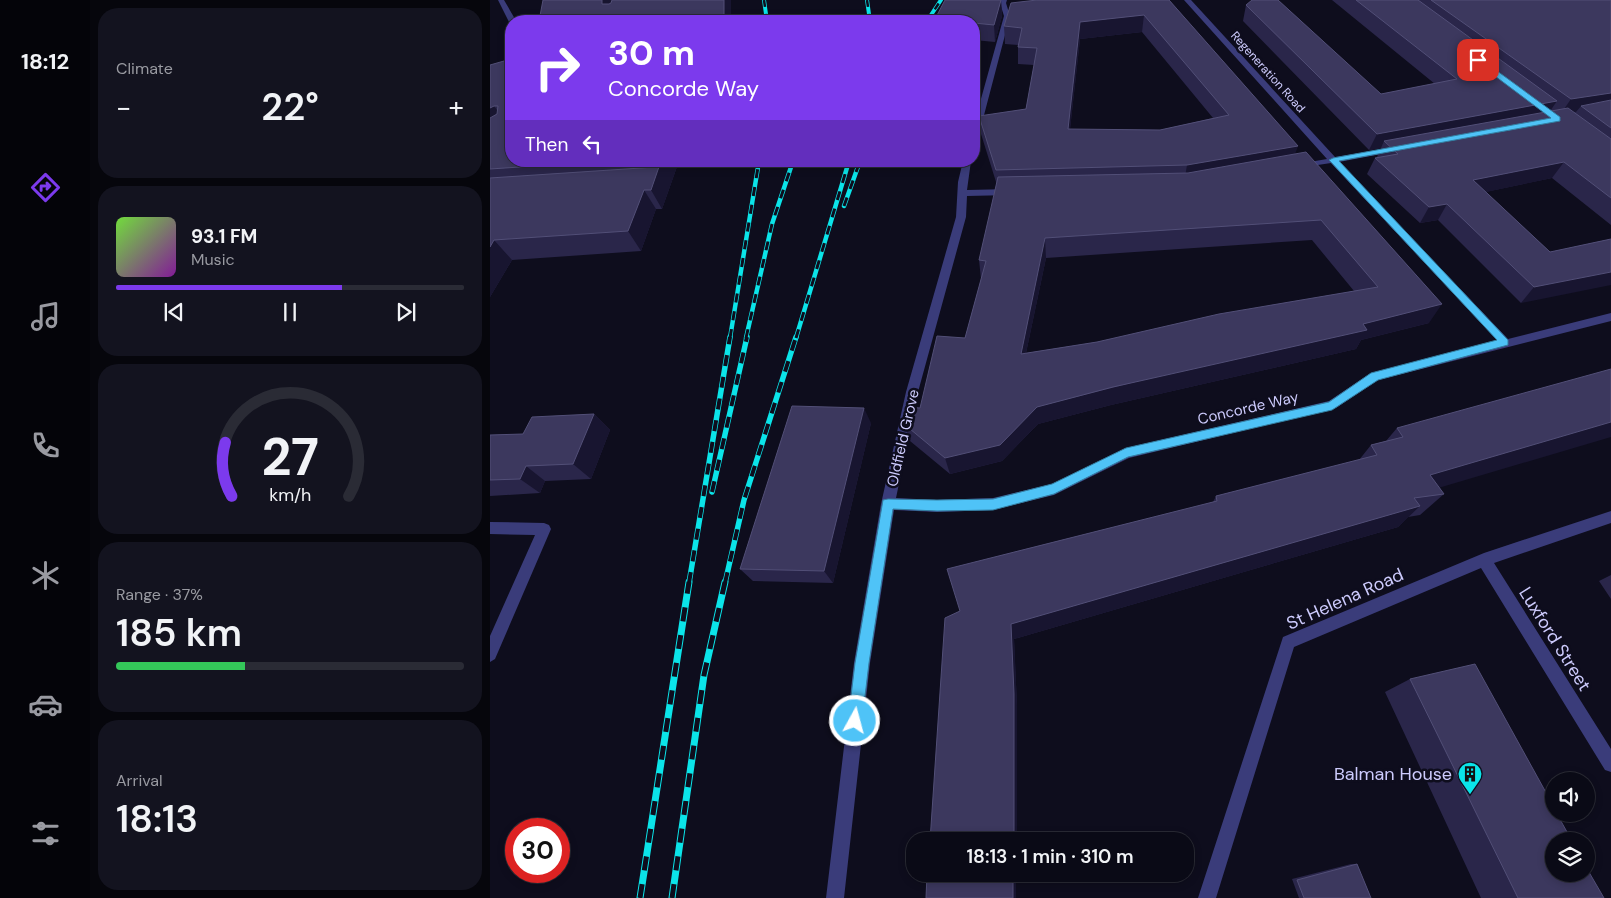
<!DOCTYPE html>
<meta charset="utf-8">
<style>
body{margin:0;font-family:"DM Sans",sans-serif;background:#13131f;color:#f1f3f6;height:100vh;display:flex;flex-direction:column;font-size:19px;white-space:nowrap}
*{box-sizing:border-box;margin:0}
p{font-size:16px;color:#999aa1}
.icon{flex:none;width:28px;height:28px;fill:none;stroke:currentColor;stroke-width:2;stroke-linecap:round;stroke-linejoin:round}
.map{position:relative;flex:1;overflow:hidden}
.panel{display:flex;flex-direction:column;gap:8px;padding:8px;background:#06060c;width:400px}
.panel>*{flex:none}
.banner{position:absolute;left:15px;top:15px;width:475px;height:152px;border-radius:20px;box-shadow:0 2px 8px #0003,0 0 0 1px #2a2b35;background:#7c3aed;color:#fff;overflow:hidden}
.controls{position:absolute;left:1055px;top:772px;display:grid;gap:10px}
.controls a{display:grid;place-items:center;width:50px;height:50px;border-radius:50%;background:#0a0a16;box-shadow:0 2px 8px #0003,0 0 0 1px #2a2b35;font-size:25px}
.speed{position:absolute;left:15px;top:818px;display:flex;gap:10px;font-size:25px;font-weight:700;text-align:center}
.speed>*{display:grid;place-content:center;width:65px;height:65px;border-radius:50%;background:#0a0a16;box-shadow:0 2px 8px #0003,0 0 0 1px #2a2b35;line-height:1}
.speed .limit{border:8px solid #d22;background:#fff;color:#111}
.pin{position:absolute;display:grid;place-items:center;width:42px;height:42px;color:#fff;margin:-21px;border-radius:10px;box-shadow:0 2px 8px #0006}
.me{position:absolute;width:55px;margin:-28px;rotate:7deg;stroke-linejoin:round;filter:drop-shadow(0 0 4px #0008)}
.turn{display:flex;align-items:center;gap:18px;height:105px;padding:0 20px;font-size:22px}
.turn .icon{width:65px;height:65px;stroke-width:2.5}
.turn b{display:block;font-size:35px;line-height:42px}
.then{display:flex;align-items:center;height:48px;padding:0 20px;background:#0003;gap:10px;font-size:19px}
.big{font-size:38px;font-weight:600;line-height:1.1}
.panel .widget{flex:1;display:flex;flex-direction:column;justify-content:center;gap:8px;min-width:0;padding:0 18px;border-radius:20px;background:#13131f}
.panel .dial{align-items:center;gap:0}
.dial svg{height:130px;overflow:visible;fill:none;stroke:#2a2b35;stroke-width:7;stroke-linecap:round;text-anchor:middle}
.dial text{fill:#f1f3f6;stroke:none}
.song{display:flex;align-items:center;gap:15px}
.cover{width:60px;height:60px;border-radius:8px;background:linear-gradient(135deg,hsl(100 70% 55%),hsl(290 70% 35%))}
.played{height:5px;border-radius:2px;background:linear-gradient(90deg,#7c3aed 65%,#2a2b35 65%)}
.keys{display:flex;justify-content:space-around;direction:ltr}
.heat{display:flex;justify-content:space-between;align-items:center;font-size:28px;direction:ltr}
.charge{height:8px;border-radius:4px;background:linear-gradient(90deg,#34c759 37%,#2a2b35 0)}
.trip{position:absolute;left:416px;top:832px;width:288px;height:50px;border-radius:20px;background:#0a0a16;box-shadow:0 2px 8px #0003,0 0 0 1px #2a2b35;font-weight:600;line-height:50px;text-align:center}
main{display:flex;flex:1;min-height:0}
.tabs{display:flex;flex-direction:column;width:90px;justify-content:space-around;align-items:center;background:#040409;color:#999aa1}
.tabs .icon{width:35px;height:35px}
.tabs .current{color:#7c3aed}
.tabs b{font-size:22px;color:#f1f3f6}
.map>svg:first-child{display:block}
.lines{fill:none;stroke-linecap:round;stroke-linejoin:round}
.service{fill:#3a3c7a;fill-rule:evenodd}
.minor{fill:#3a3c7a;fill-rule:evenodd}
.rail-far3-casing{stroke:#0be4e9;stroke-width:4}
.rail-far2-casing{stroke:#0be4e9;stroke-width:4.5}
.rail-far1-casing{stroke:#0be4e9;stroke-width:5.5}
.rail-casing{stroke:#0be4e9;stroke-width:7}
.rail-far3{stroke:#0e0d1d;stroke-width:2.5;stroke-dasharray:7;stroke-linecap:butt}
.rail-far2{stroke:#0e0d1d;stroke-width:3;stroke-dasharray:9;stroke-linecap:butt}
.rail-far1{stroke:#0e0d1d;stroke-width:4;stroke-dasharray:11;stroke-linecap:butt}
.rail{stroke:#0e0d1d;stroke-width:5;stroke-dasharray:14;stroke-linecap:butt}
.wall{fill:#2a264a;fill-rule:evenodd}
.shaded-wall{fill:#181530}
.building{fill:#3c385e;stroke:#524f77;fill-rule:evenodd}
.route{fill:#4fc3f7;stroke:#337fa1}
.labels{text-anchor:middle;stroke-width:5;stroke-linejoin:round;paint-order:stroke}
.far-street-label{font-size:12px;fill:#cdcbfd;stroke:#0e0d1d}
.street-label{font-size:15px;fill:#cdcbfd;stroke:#0e0d1d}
.near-street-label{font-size:18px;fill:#cdcbfd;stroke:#0e0d1d}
.near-poi-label{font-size:18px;fill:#cdcbfd;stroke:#0e0d1d;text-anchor:end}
</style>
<main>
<nav class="tabs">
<b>18:12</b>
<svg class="icon current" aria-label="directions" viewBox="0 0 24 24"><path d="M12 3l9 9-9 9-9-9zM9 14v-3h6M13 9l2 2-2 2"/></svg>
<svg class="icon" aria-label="music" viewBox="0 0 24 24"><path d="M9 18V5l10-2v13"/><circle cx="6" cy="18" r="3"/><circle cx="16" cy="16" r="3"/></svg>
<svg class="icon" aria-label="phone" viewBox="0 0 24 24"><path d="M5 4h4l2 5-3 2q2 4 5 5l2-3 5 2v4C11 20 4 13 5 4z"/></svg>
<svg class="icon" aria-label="climate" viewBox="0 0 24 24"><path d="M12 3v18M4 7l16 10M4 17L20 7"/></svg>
<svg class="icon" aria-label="car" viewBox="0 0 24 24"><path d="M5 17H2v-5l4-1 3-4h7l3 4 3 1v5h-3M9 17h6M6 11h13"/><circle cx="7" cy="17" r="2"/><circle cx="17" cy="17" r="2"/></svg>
<svg class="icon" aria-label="filters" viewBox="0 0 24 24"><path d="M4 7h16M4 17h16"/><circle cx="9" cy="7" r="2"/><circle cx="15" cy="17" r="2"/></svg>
</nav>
<section class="panel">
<div class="widget"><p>Climate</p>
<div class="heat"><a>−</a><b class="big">22°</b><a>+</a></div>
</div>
<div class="widget">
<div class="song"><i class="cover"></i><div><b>93.1 FM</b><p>Music</p></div></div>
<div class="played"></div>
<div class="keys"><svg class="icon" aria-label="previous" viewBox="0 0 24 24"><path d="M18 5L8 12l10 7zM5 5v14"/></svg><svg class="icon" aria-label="pause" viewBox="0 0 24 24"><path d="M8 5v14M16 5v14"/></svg><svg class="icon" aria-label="next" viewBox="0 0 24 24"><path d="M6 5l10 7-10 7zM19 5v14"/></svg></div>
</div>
<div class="widget dial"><svg viewBox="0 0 100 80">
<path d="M14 69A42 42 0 1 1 86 69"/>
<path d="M14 69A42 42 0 0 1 10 36" stroke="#7c3aed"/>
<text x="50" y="56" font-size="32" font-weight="700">27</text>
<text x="50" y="72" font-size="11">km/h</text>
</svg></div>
<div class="widget"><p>Range · 37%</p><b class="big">185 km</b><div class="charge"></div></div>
<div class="widget"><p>Arrival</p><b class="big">18:13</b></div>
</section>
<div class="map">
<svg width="1121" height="898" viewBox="0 0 1121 898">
<rect width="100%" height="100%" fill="#0e0d1d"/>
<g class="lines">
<path class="service" d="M8,0H14L25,19V21H21V40L15,38L19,22Z
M0,522L54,523L59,525L61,529L5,659L0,662V636L45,535L0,534Z"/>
<path class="minor" d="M511,0H517L516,3L520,16L488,138L484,141V124L514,16L510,3Z
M694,0H701L845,157L907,147V151L849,162L1018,339L1121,313V321L888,380L846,408L639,458L564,495L503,510L447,512L404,510L380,663L354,898H336L364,663L391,504L416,392L466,217L468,182L473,161H481L477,190L521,189L526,192L521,195L477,196L476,217L428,392L406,498L447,500L503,498L562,484L636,448L839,401L881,373L1008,341L841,163L808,168V164L837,159Z
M1121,511V523L1004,563L1121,749V772L1115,770L991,568L804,647L726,898H708L793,637L994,553Z"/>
<defs>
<path id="rail-far3" d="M274,0L277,21
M377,0L380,21
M437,21L451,0"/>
<path id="rail-far2" d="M354,206L370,161
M240,338L269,161
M256,338L282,224L303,161
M306,338L359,161"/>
<path id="rail-far1" d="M222,492L257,337
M199,583L240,337
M235,583L254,500L306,337"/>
<path id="rail" d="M150,898L199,582
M182,898L214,675L235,582"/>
</defs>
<use href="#rail-far3" class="rail-far3-casing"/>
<use href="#rail-far2" class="rail-far2-casing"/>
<use href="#rail-far1" class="rail-far1-casing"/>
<use href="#rail" class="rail-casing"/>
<use href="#rail-far3" class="rail-far3"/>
<use href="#rail-far2" class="rail-far2"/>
<use href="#rail-far1" class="rail-far1"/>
<use href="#rail" class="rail"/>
</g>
<path class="wall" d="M511,0L512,16L505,42L484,40V21Z
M679,0L805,154L939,323L871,340L866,349L621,405L548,424L512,461L460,474L420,441L414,424L430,408L475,338L491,279L489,260L507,185L491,134L489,116L536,109L544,65L528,64V45L515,44L514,26ZM652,32L723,118L670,130L580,129L590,39ZM822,240L864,291L607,342L536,353L556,258Z
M842,0H1121V225L1062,178L995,192L1060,252L1121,239L1031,303L948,220L930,223L877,174L885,158H887V157L891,148L879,150L753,21L756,5L891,94L945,84Z
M0,65L21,161H189L172,209H166L151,251L22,260L0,297Z
M104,414L120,430L101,479L55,481L50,493L0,496V435L33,434Z
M381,423L343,583L263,581L250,569Z
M907,428L954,494L930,515L918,517L908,527L524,639L527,706L455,618L723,502L726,496L869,460L881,445L896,441Z
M1121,575V599L1109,581Z
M920,679L1114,898H991L895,692Z
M861,864H867L881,898H809L802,879Z"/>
<path class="shaded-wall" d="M112,0H122V21L112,4Z
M234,0H241V21H234Z
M511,0L512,16L505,42L504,25Z
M654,15L652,32L590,39L578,147V129L590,22Z
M1121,93V107L1091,106L1086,112L1070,115L1081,99Z
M1067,101L1056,117L894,141L891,148L879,150L887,134Z
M4,106L18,125L0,135V108Z
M808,146L802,163L694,183L697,165Z
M171,161H189L172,209L161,190Z
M1074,162L1062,178L973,197L983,180Z
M154,190L166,209L151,251L138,231Z
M957,204L948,220L930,223L939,207Z
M555,238L556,258L532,372L531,354Z
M4,240L22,260L0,297V247Z
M1121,272V285L1031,303L1044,287Z
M952,304L939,323L871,340L866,349L621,405L548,424L512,461L460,474L455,458L547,407Z
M374,408L381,423L343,583L334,571Z
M104,414L120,430L101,479L83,464Z
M1121,422V437L918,497L940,475Z
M36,466L55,481L50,493L30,479Z
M930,506L908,527L524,639L527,706V841H524L521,624Z
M523,874H526V898H523Z"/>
<path class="building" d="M53,0H112V4H119L121,3L122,0H234V21H49Z
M455,0H511L504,25L484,23V21H444Z
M547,0H679L808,146L697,165L506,170L489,116L536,109L547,48L528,47L532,28L514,26L521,3ZM654,15L739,115L670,130L578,129L590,22Z
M762,0H788L891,94L967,79L866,0H928L1067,101L887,134L756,5Z
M941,0H1121V93L1081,99Z
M21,59V161H120L0,169V118L7,114L8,106H4L0,108V65Z
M1121,100V128L1091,106Z
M1078,108L1121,139V198L1074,162L983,180L1060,252L1121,239V272L1044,287L957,204L939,207L885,158L908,154L894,141Z
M816,152L952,304L873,324L877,330L623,387L547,407L510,445L455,458L414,424L418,407L430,408L447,336L475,338L496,261L489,260L508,177L698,173ZM831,220L888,287L729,314L607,342L531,354L555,238Z
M167,161H171L161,190H154L138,231L4,240L0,247V178L166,167L170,163Z
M1121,369V422L940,475L954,494L924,498L930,506L521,624L524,694V841H440L455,618L470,611L457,569L727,501L726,496L887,455L881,445L913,437L907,428Z
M302,406L374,408L334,571L250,569Z
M104,414L83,464L36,466L30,479L0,480V435L33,434L42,417Z
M985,664L1064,807V814H1067L1082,841H1064V874H1096V867L1114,898H1028L920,679Z
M867,864L881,898H814L807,880Z
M437,874H523V898H436Z"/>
<path class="route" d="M988,57L1070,117V121L849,161L1018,340V345L888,380L842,410L638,457L564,494L503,510L447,511L403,509L379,663L372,721L370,726L365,729L360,726L358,721L365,663L393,500L398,499L447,500L503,499L562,484L636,448L839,402L881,373L1007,340L839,160L843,158L1061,118L985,61L984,60Z"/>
<defs>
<symbol id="building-pin" viewBox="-11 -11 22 30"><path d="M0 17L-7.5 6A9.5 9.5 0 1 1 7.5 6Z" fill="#0be4e9" stroke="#0e0d1d"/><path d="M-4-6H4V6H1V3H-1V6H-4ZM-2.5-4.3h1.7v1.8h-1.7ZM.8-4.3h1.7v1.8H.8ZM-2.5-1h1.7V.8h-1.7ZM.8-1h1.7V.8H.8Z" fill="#111"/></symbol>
</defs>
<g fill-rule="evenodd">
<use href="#building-pin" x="966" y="760" width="28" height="38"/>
</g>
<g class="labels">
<g class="far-street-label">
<text transform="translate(778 72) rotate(48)" y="4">Regeneration Road</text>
</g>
<g class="street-label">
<text transform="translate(758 408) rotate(-13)" y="5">Concorde Way</text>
<text transform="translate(413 438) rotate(-77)" y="5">Oldfield Grove</text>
</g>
<g class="near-street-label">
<text transform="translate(855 599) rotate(-24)" y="6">St Helena Road</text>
<text transform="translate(1065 639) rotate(58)" y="6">Luxford Street</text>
</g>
<g class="near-poi-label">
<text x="962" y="780">Balman House</text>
</g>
</g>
</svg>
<div class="controls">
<a><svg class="icon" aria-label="sound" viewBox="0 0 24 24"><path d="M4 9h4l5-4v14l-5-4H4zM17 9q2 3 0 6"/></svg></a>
<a><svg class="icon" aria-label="layers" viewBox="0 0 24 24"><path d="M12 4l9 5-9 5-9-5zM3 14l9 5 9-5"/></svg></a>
</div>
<div class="speed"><div class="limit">30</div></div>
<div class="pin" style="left:988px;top:60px;background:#d93025"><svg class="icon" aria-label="arrive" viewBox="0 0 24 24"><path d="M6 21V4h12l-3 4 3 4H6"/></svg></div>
<svg class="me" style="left:365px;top:721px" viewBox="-20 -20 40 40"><circle r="17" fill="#4fc3f7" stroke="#fff" stroke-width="3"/><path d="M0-11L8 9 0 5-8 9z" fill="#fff"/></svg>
<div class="trip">18:13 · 1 min · 310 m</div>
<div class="banner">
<div class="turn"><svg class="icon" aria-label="right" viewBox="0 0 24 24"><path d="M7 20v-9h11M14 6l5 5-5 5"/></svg><div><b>30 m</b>Concorde Way</div></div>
<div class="then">Then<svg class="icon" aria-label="left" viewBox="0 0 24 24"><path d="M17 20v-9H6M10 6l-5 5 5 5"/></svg></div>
</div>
</div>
</main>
